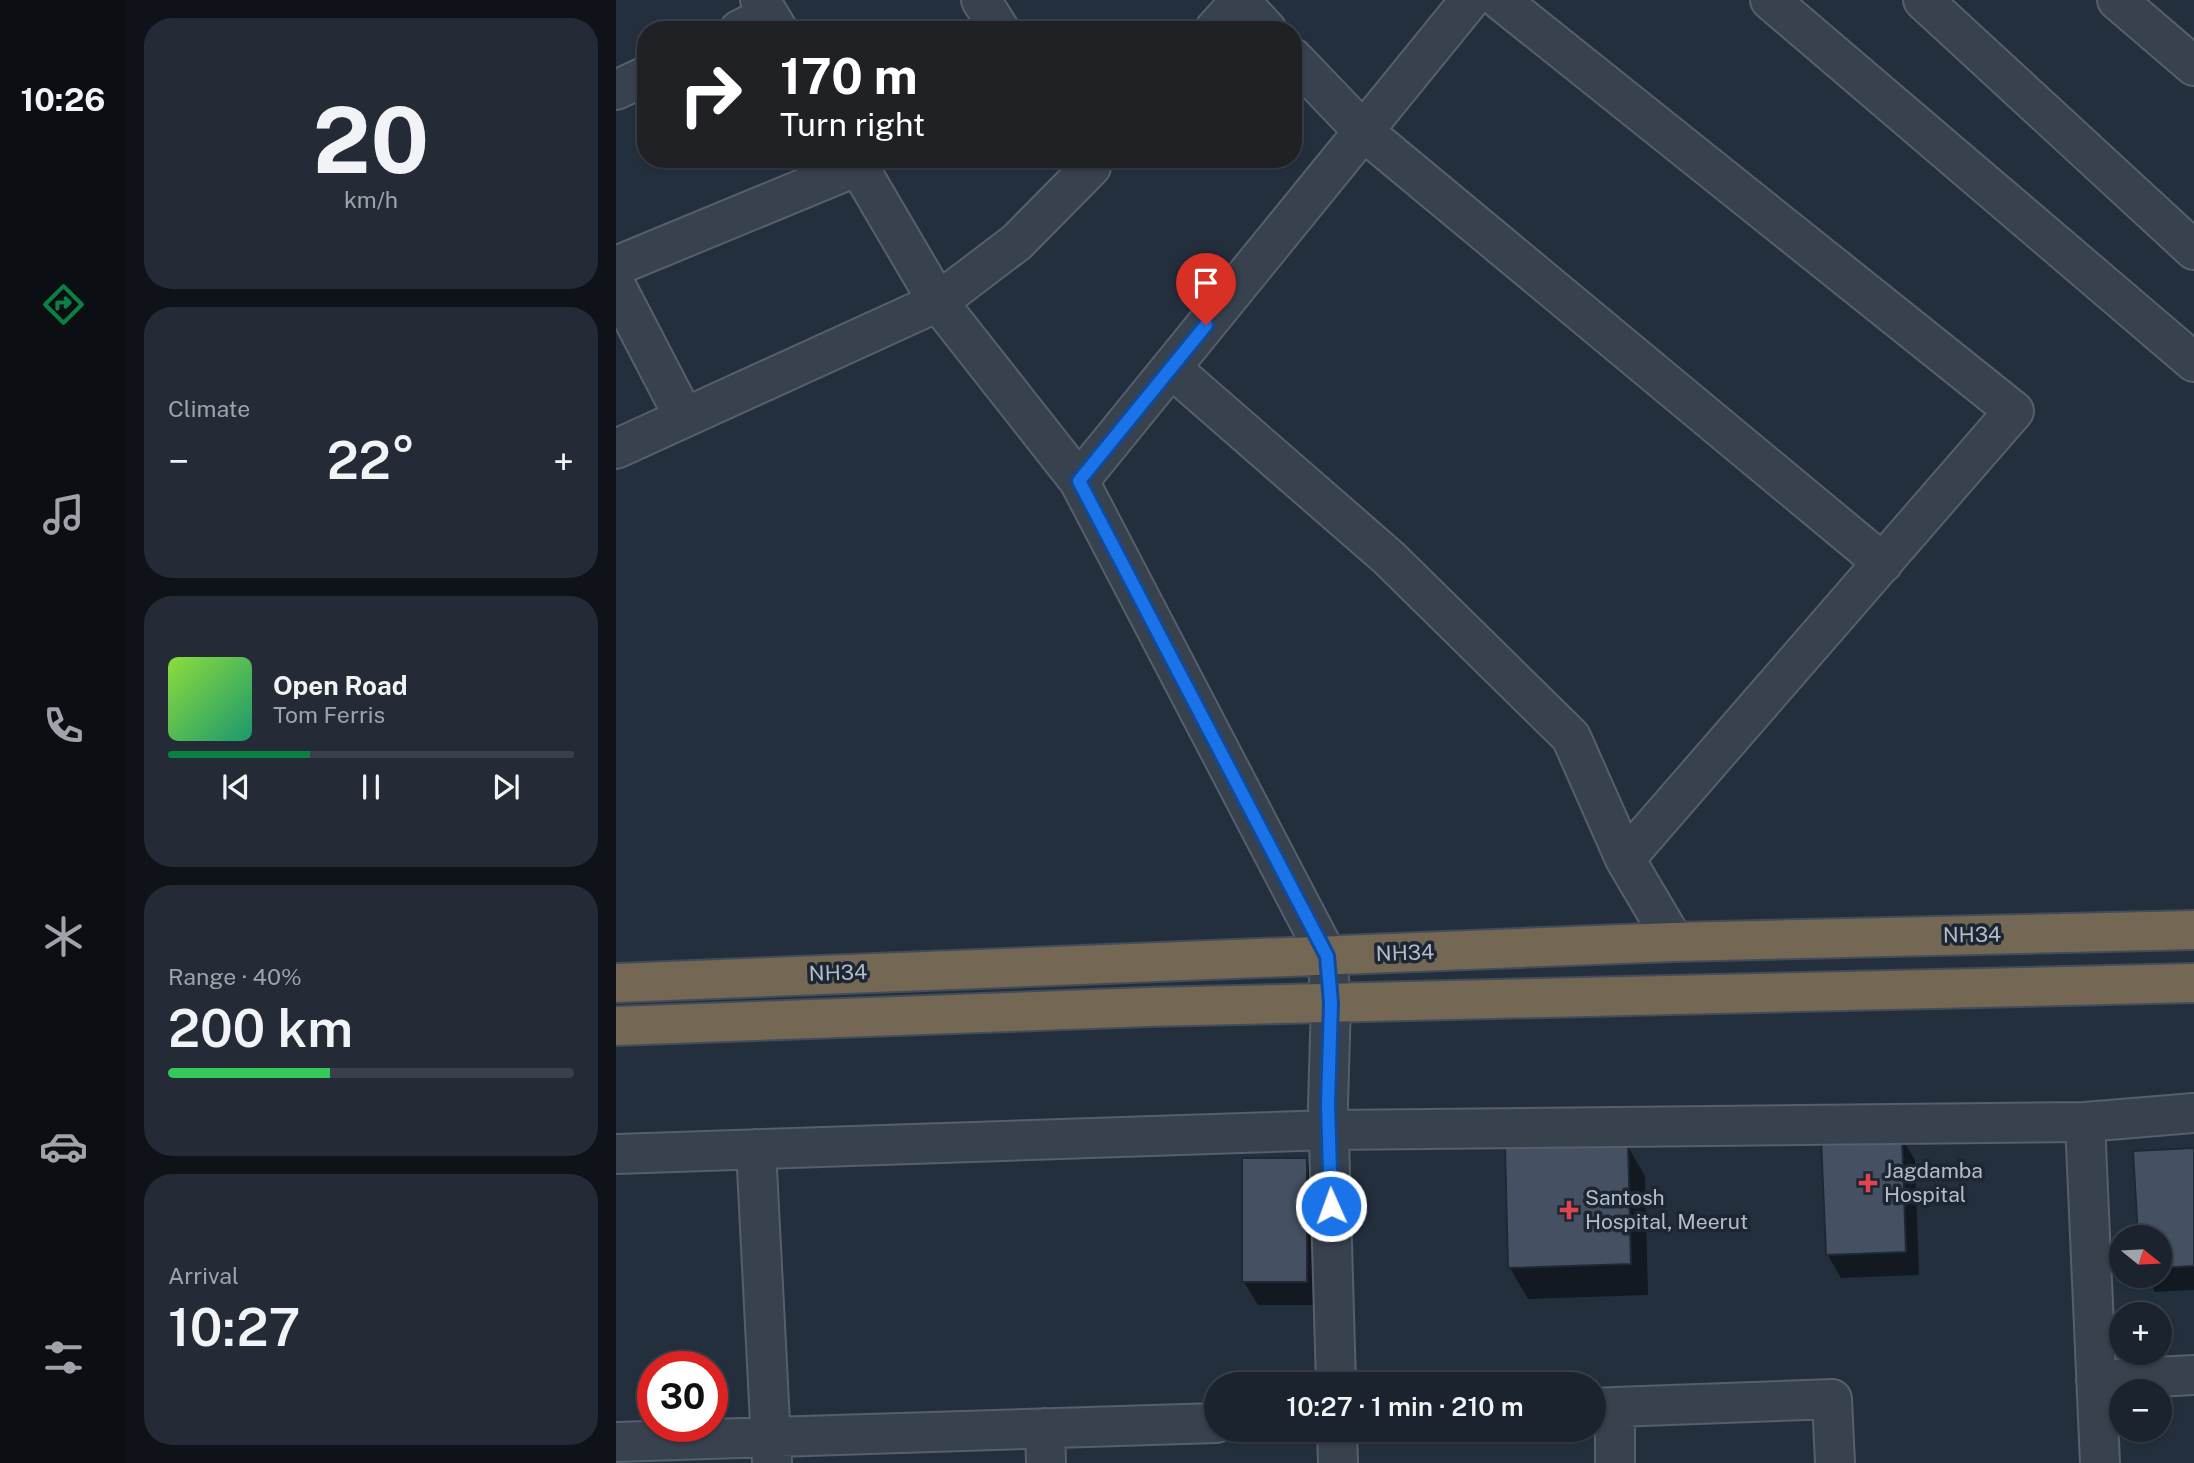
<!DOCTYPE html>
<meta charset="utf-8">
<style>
body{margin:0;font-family:"Public Sans",sans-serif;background:#242b36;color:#f1f3f6;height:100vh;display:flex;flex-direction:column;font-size:26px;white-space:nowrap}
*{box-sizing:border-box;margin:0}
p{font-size:23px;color:#a0a4aa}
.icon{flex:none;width:38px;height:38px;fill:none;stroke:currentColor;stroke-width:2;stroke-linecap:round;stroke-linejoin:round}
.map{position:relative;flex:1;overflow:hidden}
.sheet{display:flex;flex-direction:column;gap:18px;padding:18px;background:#0f1319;width:490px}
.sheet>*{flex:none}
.top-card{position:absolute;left:21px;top:21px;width:665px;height:147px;border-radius:28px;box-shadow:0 2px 5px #0004,0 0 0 2px #39404a;background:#202124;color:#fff;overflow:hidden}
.needle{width:46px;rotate:108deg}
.tools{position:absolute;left:1493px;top:1225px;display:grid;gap:14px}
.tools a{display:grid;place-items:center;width:63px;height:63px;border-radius:50%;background:#1b232e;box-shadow:0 2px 5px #0004,0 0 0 2px #39404a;font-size:35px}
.speed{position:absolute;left:21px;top:1351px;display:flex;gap:14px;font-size:35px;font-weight:700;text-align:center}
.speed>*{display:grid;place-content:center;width:91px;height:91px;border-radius:50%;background:#1b232e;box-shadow:0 2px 5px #0004,0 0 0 2px #39404a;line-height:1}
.speed .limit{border:10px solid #d22;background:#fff;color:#111}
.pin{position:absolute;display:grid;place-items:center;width:60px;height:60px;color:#fff;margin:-72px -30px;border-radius:50% 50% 50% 0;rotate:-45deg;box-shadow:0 0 7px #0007}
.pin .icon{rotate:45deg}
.me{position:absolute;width:77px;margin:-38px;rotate:358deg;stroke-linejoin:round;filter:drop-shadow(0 0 5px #0008)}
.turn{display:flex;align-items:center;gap:24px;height:147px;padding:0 28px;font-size:32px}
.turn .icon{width:91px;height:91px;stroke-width:2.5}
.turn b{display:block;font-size:49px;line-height:60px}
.big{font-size:52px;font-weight:600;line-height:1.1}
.sheet .tile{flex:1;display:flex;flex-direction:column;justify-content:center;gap:10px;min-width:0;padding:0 24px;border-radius:28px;background:#242b36}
.sheet .dial{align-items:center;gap:0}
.dial b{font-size:91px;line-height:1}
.song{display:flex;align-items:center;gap:21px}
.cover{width:84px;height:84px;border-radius:10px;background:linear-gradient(135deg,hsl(90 70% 55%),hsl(160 70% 35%))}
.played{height:7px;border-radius:4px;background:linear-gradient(90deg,#0b8043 35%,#39404a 35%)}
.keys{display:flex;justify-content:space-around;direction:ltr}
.heat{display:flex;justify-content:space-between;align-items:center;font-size:38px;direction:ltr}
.charge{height:10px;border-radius:5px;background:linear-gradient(90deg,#34c759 40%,#39404a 0)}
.trip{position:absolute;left:588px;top:1372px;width:402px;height:70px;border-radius:35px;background:#1b232e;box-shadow:0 2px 5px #0004,0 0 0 2px #39404a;font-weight:600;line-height:70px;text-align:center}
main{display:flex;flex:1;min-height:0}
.tab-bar{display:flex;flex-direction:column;width:126px;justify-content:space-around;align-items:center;background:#0b0e12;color:#a0a4aa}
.tab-bar .icon{width:49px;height:49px}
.tab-bar .selected{color:#0b8043}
.tab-bar b{font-size:32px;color:#f1f3f6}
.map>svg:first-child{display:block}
.shadow{fill:#0007}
.building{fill:#455162;stroke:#1f2835;stroke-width:2}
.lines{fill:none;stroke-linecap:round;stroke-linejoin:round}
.minor-casing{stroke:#565f6c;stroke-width:42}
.highway-casing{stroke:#434c59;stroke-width:42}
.minor{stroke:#38414e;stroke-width:38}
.highway{stroke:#746855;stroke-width:38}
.route-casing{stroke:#114b97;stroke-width:18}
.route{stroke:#1a73e8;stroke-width:12}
.health-dot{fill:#e0444e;stroke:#1d2633;stroke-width:2.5}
.labels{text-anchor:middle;stroke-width:7;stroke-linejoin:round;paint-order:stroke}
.street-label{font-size:21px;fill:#b4bcc9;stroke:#1d2633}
.poi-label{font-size:21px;fill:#b4bcc9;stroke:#1d2633;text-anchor:start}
</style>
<main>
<nav class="tab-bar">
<b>10:26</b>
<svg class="icon selected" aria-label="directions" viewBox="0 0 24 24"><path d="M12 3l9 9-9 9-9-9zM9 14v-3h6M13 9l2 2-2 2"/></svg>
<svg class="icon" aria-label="music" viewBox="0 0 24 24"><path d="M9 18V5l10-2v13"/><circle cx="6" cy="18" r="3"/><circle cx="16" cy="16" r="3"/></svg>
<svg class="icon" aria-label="phone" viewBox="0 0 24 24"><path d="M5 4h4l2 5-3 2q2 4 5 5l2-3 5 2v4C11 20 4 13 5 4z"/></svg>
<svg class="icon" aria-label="climate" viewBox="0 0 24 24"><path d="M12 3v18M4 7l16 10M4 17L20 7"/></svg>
<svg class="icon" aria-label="car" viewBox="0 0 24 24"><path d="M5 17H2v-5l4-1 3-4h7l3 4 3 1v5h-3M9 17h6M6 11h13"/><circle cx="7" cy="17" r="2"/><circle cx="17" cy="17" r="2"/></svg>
<svg class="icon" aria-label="filters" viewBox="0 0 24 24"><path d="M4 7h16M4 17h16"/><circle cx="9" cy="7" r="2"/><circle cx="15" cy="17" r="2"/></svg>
</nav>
<section class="sheet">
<div class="tile dial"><b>20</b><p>km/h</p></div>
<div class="tile"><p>Climate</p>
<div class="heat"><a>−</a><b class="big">22°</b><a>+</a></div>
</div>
<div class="tile">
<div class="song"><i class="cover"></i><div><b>Open Road</b><p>Tom Ferris</p></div></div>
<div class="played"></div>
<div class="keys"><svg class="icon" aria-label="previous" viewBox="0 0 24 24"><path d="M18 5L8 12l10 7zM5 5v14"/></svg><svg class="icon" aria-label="pause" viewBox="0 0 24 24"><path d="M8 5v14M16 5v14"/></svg><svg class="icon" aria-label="next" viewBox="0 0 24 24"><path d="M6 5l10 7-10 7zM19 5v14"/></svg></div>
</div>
<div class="tile"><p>Range · 40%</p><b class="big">200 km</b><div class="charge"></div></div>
<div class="tile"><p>Arrival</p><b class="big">10:27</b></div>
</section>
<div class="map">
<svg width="1578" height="1463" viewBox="0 0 1578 1463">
<rect width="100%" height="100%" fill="#242f3e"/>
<path class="shadow" d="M1285,1137L1299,1160L1303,1275L1225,1278L1211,1254Z
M1011,1145L1029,1176L1032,1295L912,1299L894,1268Z
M1578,1150V1290L1539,1292L1530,1276H1544V1237H1524L1519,1152Z
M690,1160L703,1183L704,1305H642L628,1282Z"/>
<path class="building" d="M1286,1135L1290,1252L1210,1255L1205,1138Z
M1012,1143L1015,1264L892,1268L889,1147Z
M1578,1148V1266L1544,1268V1237H1522L1517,1151Z
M626,1158H691V1282H626Z"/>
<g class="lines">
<defs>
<path id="minor" d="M144,0L162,30
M365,0L384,30
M623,0L651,30
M884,0L1398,411L1009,859
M1154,0L1578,362
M1307,0L1578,250
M1501,0L1578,66
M123,30L153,15
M598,30L624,1
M677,58L747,131L1267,563
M0,90L30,76
M238,159L322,302L463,481L711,956L715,1003L712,1104L720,1384
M0,266L242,166
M0,286L68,417
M555,368L773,558L955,737L1009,859L1058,942
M0,449L322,302L401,242L475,167L470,159
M463,481L854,0
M1469,1122L1484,1463
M140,1149L156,1462
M0,1154L713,1130L1469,1122L1578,1113
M1480,1380L1578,1375
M999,1407L1216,1399L1219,1463
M978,1408L999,1407V1463
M429,1428L430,1463
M721,1430L722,1463
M0,1442L600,1423"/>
<path id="highway" d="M0,983L1058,942L1578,930
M0,1026L532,1007L1578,983"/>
</defs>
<use href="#minor" class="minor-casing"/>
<use href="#highway" class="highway-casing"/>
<use href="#minor" class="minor"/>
<use href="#highway" class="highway"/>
</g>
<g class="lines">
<defs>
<path id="route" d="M590,325L463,481L711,956L715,1003L712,1104L715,1206"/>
</defs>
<use href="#route" class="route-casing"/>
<use href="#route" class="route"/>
</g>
<g class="health-dot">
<path d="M1248.5 1172.5h7v7h7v7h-7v7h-7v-7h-7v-7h7z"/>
<path d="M949.5 1199.5h7v7h7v7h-7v7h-7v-7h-7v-7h7z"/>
</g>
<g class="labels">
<g class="street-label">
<text transform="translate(1356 935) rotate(-1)" y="7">NH34</text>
<text transform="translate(789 953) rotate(-2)" y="7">NH34</text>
<text transform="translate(222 973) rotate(-2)" y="7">NH34</text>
</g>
<g class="poi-label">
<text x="1268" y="1178">Jagdamba<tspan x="1268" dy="24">Hospital</tspan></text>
<text x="969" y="1205">Santosh<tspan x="969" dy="24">Hospital, Meerut</tspan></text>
</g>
</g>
</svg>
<div class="tools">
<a><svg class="needle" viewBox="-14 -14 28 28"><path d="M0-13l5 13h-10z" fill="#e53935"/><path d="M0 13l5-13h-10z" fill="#a0a4aa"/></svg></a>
<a>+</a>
<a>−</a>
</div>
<div class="speed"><div class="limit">30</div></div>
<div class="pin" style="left:590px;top:325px;background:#d93025"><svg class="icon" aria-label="arrive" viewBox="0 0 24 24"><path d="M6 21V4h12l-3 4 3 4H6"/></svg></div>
<svg class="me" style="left:715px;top:1206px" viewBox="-20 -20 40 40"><circle r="17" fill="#1a73e8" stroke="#fff" stroke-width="3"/><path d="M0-11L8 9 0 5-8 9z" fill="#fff"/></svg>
<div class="trip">10:27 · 1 min · 210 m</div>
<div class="top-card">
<div class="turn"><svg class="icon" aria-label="right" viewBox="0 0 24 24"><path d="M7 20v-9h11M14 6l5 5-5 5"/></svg><div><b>170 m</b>Turn right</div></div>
</div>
</div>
</main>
